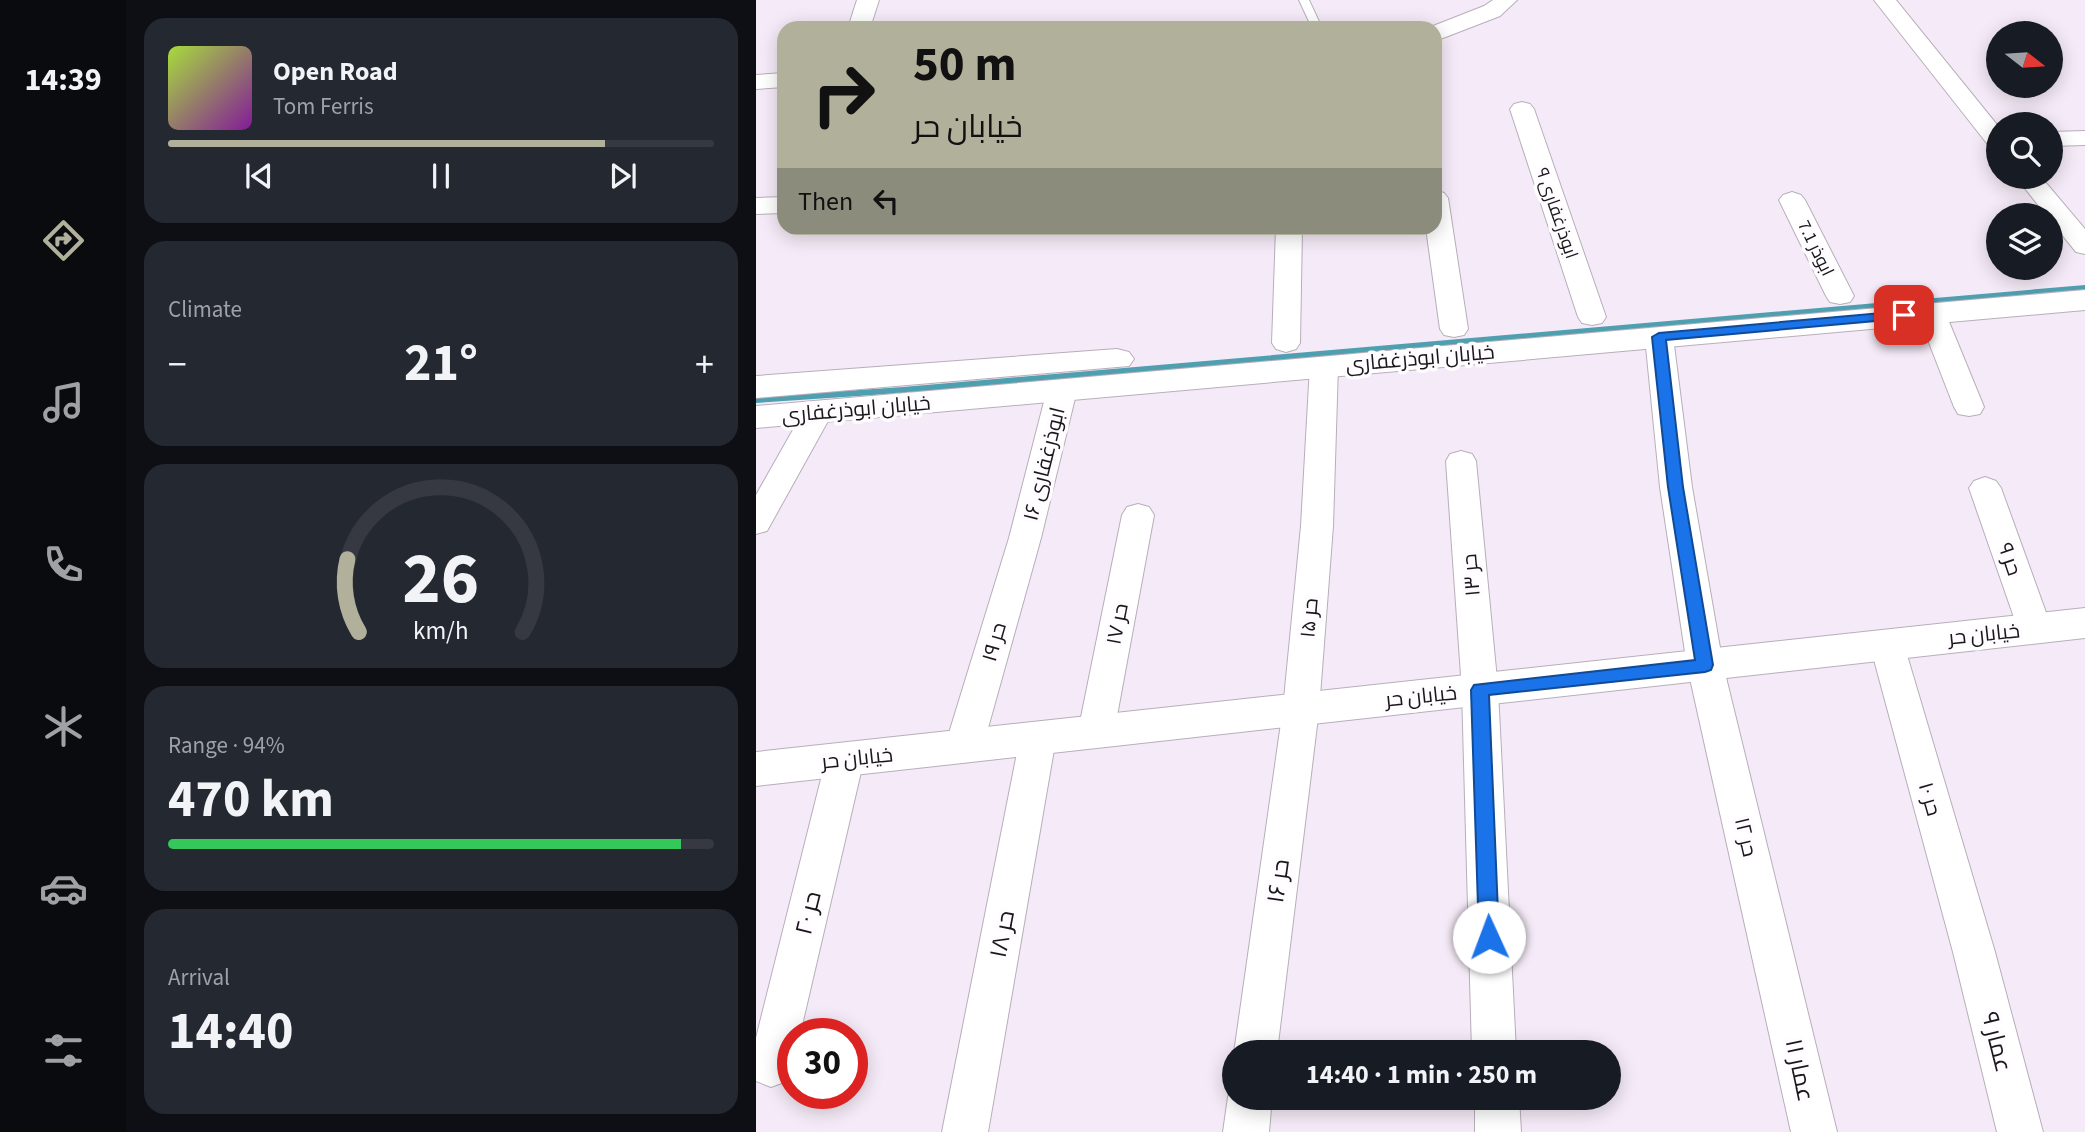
<!DOCTYPE html>
<meta charset="utf-8">
<style>
body{margin:0;font-family:"Source Sans 3",Cairo,sans-serif;background:#242831;color:#f1f3f6;height:100vh;display:flex;flex-direction:column;font-size:26px;white-space:nowrap}
*{box-sizing:border-box;margin:0}
p{font-size:23px;color:#9ea1a6}
.icon{flex:none;width:38px;height:38px;fill:none;stroke:currentColor;stroke-width:2;stroke-linecap:round;stroke-linejoin:round}
.map{position:relative;flex:1;overflow:hidden}
.sheet{display:flex;flex-direction:column;gap:18px;padding:18px;background:#0d0f14;width:630px}
.sheet>*{flex:none}
.top-card{position:absolute;left:21px;top:21px;width:665px;height:214px;border-radius:21px;box-shadow:0 4px 18px #0003;background:#b0b09b;color:#111;overflow:hidden}
.needle{width:46px;rotate:107deg}
.buttons{position:absolute;left:1230px;top:21px;display:grid;gap:14px}
.buttons a{display:grid;place-items:center;width:77px;height:77px;border-radius:50%;background:#171b24;box-shadow:0 4px 18px #0003;font-size:35px}
.speed{position:absolute;left:21px;top:1018px;display:flex;gap:14px;font-size:35px;font-weight:700;text-align:center}
.speed>*{display:grid;place-content:center;width:91px;height:91px;border-radius:50%;background:#171b24;box-shadow:0 4px 18px #0003;line-height:1}
.speed .limit{border:10px solid #d22;background:#fff;color:#111}
.pin{position:absolute;display:grid;place-items:center;width:60px;height:60px;color:#fff;margin:-30px;border-radius:14px;box-shadow:0 4px 10px #0006}
.me{position:absolute;width:77px;margin:-38px;rotate:358deg;stroke-linejoin:round;filter:drop-shadow(0 0 5px #0008)}
.turn{display:flex;align-items:center;gap:24px;height:147px;padding:0 21px;font-size:32px}
.turn .icon{width:91px;height:91px;stroke-width:2.5}
.turn b{display:block;font-size:49px;line-height:60px}
.then{display:flex;align-items:center;height:66px;padding:0 21px;background:#0003;gap:14px;font-size:26px}
.big{font-size:52px;font-weight:700;line-height:1.1}
.sheet .tile{flex:1;display:flex;flex-direction:column;justify-content:center;gap:10px;min-width:0;padding:0 24px;border-radius:21px;background:#242831}
.sheet .dial{align-items:center;gap:0}
.dial svg{height:182px;overflow:visible;fill:none;stroke:#363941;stroke-width:7;stroke-linecap:round;text-anchor:middle}
.dial text{fill:#f1f3f6;stroke:none}
.song{display:flex;align-items:center;gap:21px}
.cover{width:84px;height:84px;border-radius:10px;background:linear-gradient(135deg,hsl(80 70% 55%),hsl(290 70% 35%))}
.played{height:7px;border-radius:4px;background:linear-gradient(90deg,#b0b09b 80%,#363941 80%)}
.keys{display:flex;justify-content:space-around;direction:ltr}
.heat{display:flex;justify-content:space-between;align-items:center;font-size:38px;direction:ltr}
.charge{height:10px;border-radius:5px;background:linear-gradient(90deg,#34c759 94%,#363941 0)}
.trip{position:absolute;left:466px;top:1040px;width:399px;height:70px;border-radius:35px;background:#171b24;box-shadow:0 4px 18px #0003;font-weight:700;line-height:70px;text-align:center}
main{display:flex;flex:1;min-height:0}
.tabs{display:flex;flex-direction:column;width:126px;justify-content:space-around;align-items:center;background:#090b0e;color:#9ea1a6}
.tabs .icon{width:49px;height:49px}
.tabs .active{color:#b0b09b}
.tabs b{font-size:32px;color:#f1f3f6}
.map>svg:first-child{display:block}
.lines{fill:none;stroke-linecap:round;stroke-linejoin:round}
.stream{fill:#4ea0b1;fill-rule:evenodd}
.service-casing{stroke:#b8aeba;stroke-width:2}
.minor-casing{stroke:#b8aeba;stroke-width:2}
.tertiary-casing{stroke:#b8aeba;stroke-width:2}
.service{fill:#fff;fill-rule:evenodd}
.minor{fill:#fff;fill-rule:evenodd}
.tertiary{fill:#fff;fill-rule:evenodd}
.route{fill:#1a73e8;stroke:#114b97;stroke-width:2}
.labels{text-anchor:middle;stroke-width:7;stroke-linejoin:round;paint-order:stroke}
.far-street-label{font-size:18px;fill:#1a171b;stroke:#fefcfe}
.street-label{font-size:21px;fill:#1a171b;stroke:#fefcfe}
.near-street-label{font-size:24px;fill:#1a171b;stroke:#fefcfe}
</style>
<main>
<nav class="tabs">
<b>14:39</b>
<svg class="icon active" aria-label="directions" viewBox="0 0 24 24"><path d="M12 3l9 9-9 9-9-9zM9 14v-3h6M13 9l2 2-2 2"/></svg>
<svg class="icon" aria-label="music" viewBox="0 0 24 24"><path d="M9 18V5l10-2v13"/><circle cx="6" cy="18" r="3"/><circle cx="16" cy="16" r="3"/></svg>
<svg class="icon" aria-label="phone" viewBox="0 0 24 24"><path d="M5 4h4l2 5-3 2q2 4 5 5l2-3 5 2v4C11 20 4 13 5 4z"/></svg>
<svg class="icon" aria-label="climate" viewBox="0 0 24 24"><path d="M12 3v18M4 7l16 10M4 17L20 7"/></svg>
<svg class="icon" aria-label="car" viewBox="0 0 24 24"><path d="M5 17H2v-5l4-1 3-4h7l3 4 3 1v5h-3M9 17h6M6 11h13"/><circle cx="7" cy="17" r="2"/><circle cx="17" cy="17" r="2"/></svg>
<svg class="icon" aria-label="filters" viewBox="0 0 24 24"><path d="M4 7h16M4 17h16"/><circle cx="9" cy="7" r="2"/><circle cx="15" cy="17" r="2"/></svg>
</nav>
<section class="sheet">
<div class="tile">
<div class="song"><i class="cover"></i><div><b>Open Road</b><p>Tom Ferris</p></div></div>
<div class="played"></div>
<div class="keys"><svg class="icon" aria-label="previous" viewBox="0 0 24 24"><path d="M18 5L8 12l10 7zM5 5v14"/></svg><svg class="icon" aria-label="pause" viewBox="0 0 24 24"><path d="M8 5v14M16 5v14"/></svg><svg class="icon" aria-label="next" viewBox="0 0 24 24"><path d="M6 5l10 7-10 7zM19 5v14"/></svg></div>
</div>
<div class="tile"><p>Climate</p>
<div class="heat"><a>−</a><b class="big">21°</b><a>+</a></div>
</div>
<div class="tile dial"><svg viewBox="0 0 100 80">
<path d="M14 69A42 42 0 1 1 86 69"/>
<path d="M14 69A42 42 0 0 1 9 37" stroke="#b0b09b"/>
<text x="50" y="56" font-size="32" font-weight="700">26</text>
<text x="50" y="72" font-size="11">km/h</text>
</svg></div>
<div class="tile"><p>Range · 94%</p><b class="big">470 km</b><div class="charge"></div></div>
<div class="tile"><p>Arrival</p><b class="big">14:40</b></div>
</section>
<div class="map">
<svg width="1329" height="1132" viewBox="0 0 1329 1132">
<rect width="100%" height="100%" fill="#f5ebf8"/>
<g class="lines">
<path class="stream" d="M1329,285V291L147,393L0,403V397L147,387Z"/>
<defs>
<path id="service" d="M543,0H553L566,28H556Z"/>
<path id="minor" d="M101,0H123L114,28H92Z
M737,0H761L744,16L687,38L679,40V28H672L728,6Z
M1118,0H1140L1242,126V148L1233,146Z
M28,73V87L0,89V75Z
M766,102L774,104L778,109L850,317L846,323L836,325L826,323L822,317L754,109L758,104Z
M1329,131V145L1295,146V132Z
M1260,177H1285L1329,229V254L1320,252L1295,221V215H1290Z
M679,190L688,193L692,198L712,329L708,335L698,337L688,335L684,329L670,228H679Z
M1036,192L1045,195L1049,200L1098,296L1094,302L1084,304L1074,302L1070,296L1023,200L1027,195Z
M28,197V213L0,214V198Z
M520,228H546L544,343L540,349L530,352L520,349L516,343Z
M1175,304L1185,306L1189,312L1228,407L1224,414L1213,416L1202,414L1198,407L1161,312L1165,306Z
M903,328L913,331L917,337L936,487L967,665L1081,1132H1035L931,665L904,487L889,337L893,331Z
M568,357L578,360L582,366L577,526L563,709L521,1052L478,1053L527,709L545,526L554,366L558,360Z
M306,381L316,383L321,390L285,538L227,746L221,756L208,761L195,756L189,746L253,538L291,390L296,383Z
M62,402L73,405L77,412L11,531L0,534V495L51,405Z
M705,451L716,454L720,461L742,690L760,1052H716L706,690L690,461L694,454Z
M1229,477L1240,481L1245,488L1296,629L1291,638L1279,642L1267,638L1262,629L1213,488L1218,481Z
M382,504L393,507L398,515L358,732L353,742L340,746L327,742L322,732L366,515L371,507Z
M1131,632L1143,636L1148,645L1239,952L1287,1132H1241L1197,952L1114,645L1119,636Z
M282,723L295,728L300,738L232,1132H186L264,738L269,728Z
M89,744L102,748L108,759L44,1034H37V1067L31,1081L15,1087L0,1081V1038L70,759L76,748Z
M478,1083V1097H516L513,1132H467L472,1097Z
M719,1097H763L765,1132H719Z"/>
<path id="tertiary" d="M1329,290V310L0,428V406Z
M361,349L373,352L378,359L373,366L0,398V376Z
M1329,608V638L0,786V752Z"/>
</defs>
<use href="#service" class="service-casing"/>
<use href="#minor" class="minor-casing"/>
<use href="#tertiary" class="tertiary-casing"/>
<use href="#service" class="service"/>
<use href="#minor" class="minor"/>
<use href="#tertiary" class="tertiary"/>
</g>
<path class="route" d="M1148,311L1154,315L1153,318L910,340L927,487L957,665L955,670L949,672L733,695L743,937L740,943L733,946L726,943L723,937L715,690L718,685L939,660L912,487L896,337L903,333Z"/>
<g class="labels">
<g class="far-street-label">
<text transform="translate(801 213) rotate(71)" y="6">ابوذرغفاری ۹</text>
<text transform="translate(1060 248) rotate(64)" y="6">ابوذر 7.1</text>
</g>
<g class="street-label">
<text transform="translate(664 358) rotate(-5)" y="7">خیابان ابوذرغفاری</text>
<text transform="translate(100 409) rotate(-5)" y="7">خیابان ابوذرغفاری</text>
<text transform="translate(288 464) rotate(-76)" y="7">ابوذرغفاری ۱۶</text>
<text transform="translate(1254 559) rotate(71)" y="7">حر ۹</text>
<text transform="translate(715 575) rotate(-95)" y="7">حر ۱۳</text>
<text transform="translate(553 618) rotate(-85)" y="7">حر ۱۵</text>
<text transform="translate(361 624) rotate(-79)" y="7">حر ۱۷</text>
<text transform="translate(1228 634) rotate(-6)" y="7">خیابان حر</text>
<text transform="translate(238 642) rotate(-74)" y="7">حر ۱۹</text>
<text transform="translate(665 696) rotate(-6)" y="7">خیابان حر</text>
<text transform="translate(101 758) rotate(-6)" y="7">خیابان حر</text>
<text transform="translate(1174 799) rotate(74)" y="7">حر ۱۰</text>
<text transform="translate(990 837) rotate(77)" y="7">حر ۱۲</text>
</g>
<g class="near-street-label">
<text transform="translate(522 881) rotate(-82)" y="8">حر ۱۶</text>
<text transform="translate(52 913) rotate(-76)" y="8">حر ۲۰</text>
<text transform="translate(246 934) rotate(-79)" y="8">حر ۱۸</text>
<text transform="translate(1241 1042) rotate(76)" y="8">عمار ۹</text>
<text transform="translate(1044 1070) rotate(78)" y="8">عمار ۱۱</text>
</g>
</g>
</svg>
<div class="buttons">
<a><svg class="needle" viewBox="-14 -14 28 28"><path d="M0-13l5 13h-10z" fill="#e53935"/><path d="M0 13l5-13h-10z" fill="#9ea1a6"/></svg></a>
<a><svg class="icon" aria-label="search" viewBox="0 0 24 24"><circle cx="10" cy="10" r="6"/><path d="M15 15l6 6"/></svg></a>
<a><svg class="icon" aria-label="layers" viewBox="0 0 24 24"><path d="M12 4l9 5-9 5-9-5zM3 14l9 5 9-5"/></svg></a>
</div>
<div class="speed"><div class="limit">30</div></div>
<div class="pin" style="left:1148px;top:315px;background:#d93025"><svg class="icon" aria-label="arrive" viewBox="0 0 24 24"><path d="M6 21V4h12l-3 4 3 4H6"/></svg></div>
<svg class="me" style="left:733px;top:937px" viewBox="-20 -20 40 40"><circle r="19" fill="#fff"/><path d="M0-13L10 11 0 6-10 11z" fill="#1a73e8"/></svg>
<div class="trip">14:40 · 1 min · 250 m</div>
<div class="top-card">
<div class="turn"><svg class="icon" aria-label="right" viewBox="0 0 24 24"><path d="M7 20v-9h11M14 6l5 5-5 5"/></svg><div><b>50 m</b>خیابان حر</div></div>
<div class="then">Then<svg class="icon" aria-label="left" viewBox="0 0 24 24"><path d="M17 20v-9H6M10 6l-5 5 5 5"/></svg></div>
</div>
</div>
</main>
